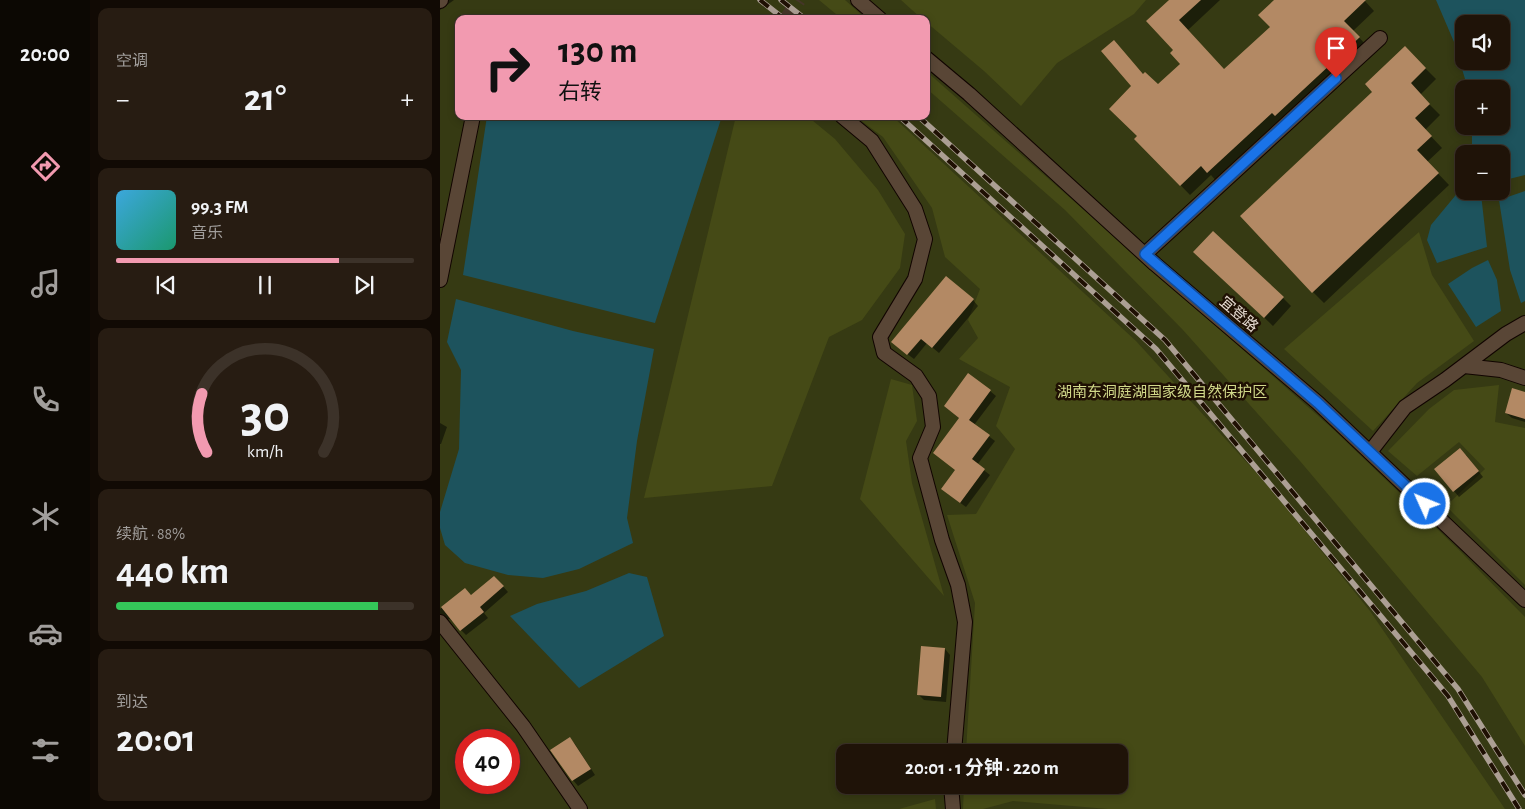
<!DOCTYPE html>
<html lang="zh">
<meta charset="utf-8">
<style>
body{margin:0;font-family:"Alegreya Sans","Noto Sans SC",sans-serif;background:#271c12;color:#f1f3f6;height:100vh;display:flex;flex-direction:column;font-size:19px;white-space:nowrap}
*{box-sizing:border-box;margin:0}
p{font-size:16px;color:#a19e9c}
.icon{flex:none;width:28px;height:28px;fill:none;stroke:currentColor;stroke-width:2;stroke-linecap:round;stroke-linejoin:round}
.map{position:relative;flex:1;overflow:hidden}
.panel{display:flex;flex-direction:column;gap:8px;padding:8px;background:#110a04;width:350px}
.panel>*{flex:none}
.hud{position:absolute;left:15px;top:15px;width:475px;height:105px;border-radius:10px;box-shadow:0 2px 8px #0003,0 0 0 1px #3c3229;background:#f29ab0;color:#111;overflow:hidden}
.fabs{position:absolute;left:1015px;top:15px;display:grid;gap:10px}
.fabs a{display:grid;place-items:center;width:55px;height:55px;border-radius:10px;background:#1f1308;box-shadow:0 2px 8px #0003,0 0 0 1px #3c3229;font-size:25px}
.speed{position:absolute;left:15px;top:729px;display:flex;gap:10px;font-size:25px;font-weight:700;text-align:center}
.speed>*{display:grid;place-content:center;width:65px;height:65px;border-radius:50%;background:#1f1308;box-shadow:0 2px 8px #0003,0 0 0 1px #3c3229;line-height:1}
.speed .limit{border:8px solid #d22;background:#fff;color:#111}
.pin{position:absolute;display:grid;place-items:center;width:42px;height:42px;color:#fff;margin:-51px -21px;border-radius:50% 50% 50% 0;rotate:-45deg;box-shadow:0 0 5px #0007}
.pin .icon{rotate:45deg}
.me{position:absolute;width:55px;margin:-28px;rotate:314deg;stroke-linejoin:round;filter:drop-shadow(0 0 4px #0008)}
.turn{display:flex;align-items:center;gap:18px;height:105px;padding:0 20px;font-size:22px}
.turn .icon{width:65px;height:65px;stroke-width:2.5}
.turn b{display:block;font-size:35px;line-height:42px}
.big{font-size:38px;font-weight:700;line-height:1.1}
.panel .widget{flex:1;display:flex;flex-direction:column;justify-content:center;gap:8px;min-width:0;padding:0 18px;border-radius:10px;background:#271c12}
.panel .dial{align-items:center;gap:0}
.dial svg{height:130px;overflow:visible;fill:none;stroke:#3c3229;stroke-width:7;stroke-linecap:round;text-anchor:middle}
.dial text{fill:#f1f3f6;stroke:none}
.song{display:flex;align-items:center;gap:15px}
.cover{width:60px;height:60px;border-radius:8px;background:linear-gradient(135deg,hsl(200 70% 55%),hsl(160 70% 35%))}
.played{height:5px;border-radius:2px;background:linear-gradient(90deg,#f29ab0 75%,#3c3229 75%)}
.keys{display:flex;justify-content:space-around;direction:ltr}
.heat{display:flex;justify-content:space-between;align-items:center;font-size:28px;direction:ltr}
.charge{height:8px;border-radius:4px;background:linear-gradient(90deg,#34c759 88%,#3c3229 0)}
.trip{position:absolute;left:396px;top:744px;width:292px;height:50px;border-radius:10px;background:#1f1308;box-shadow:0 2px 8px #0003,0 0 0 1px #3c3229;font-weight:700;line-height:50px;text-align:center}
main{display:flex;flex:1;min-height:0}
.tab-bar{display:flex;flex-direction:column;width:90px;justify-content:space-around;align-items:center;background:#0c0803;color:#a19e9c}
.tab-bar .icon{width:35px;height:35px}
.tab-bar .active{color:#f29ab0}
.tab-bar b{font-size:22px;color:#f1f3f6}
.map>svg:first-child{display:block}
.green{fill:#363a13;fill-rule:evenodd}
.forest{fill:#454a16}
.water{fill:#1d535d;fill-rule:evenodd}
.shadow{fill:#0007}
.building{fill:#b38964}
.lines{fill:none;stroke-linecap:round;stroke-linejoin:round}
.minor-tunnel{stroke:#453628;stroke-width:14;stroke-dasharray:14 7;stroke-linecap:butt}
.minor-casing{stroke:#110400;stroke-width:16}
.tertiary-casing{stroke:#110400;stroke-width:16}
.minor{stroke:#594636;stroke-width:14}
.tertiary{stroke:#594636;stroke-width:14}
.rail-casing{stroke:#ac9f94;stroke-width:5.5}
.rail{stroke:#1f1003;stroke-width:4;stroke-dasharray:11;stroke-linecap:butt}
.route-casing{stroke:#114b97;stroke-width:12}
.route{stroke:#1a73e8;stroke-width:9}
.labels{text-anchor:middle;stroke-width:5;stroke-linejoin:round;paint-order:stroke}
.street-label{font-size:15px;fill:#e4d9cf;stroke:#1f1003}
.park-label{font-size:15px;fill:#d1d98a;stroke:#1f1003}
</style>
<main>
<nav class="tab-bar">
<b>20:00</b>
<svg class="icon active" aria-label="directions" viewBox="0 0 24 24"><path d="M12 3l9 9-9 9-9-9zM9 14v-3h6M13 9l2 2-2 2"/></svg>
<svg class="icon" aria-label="music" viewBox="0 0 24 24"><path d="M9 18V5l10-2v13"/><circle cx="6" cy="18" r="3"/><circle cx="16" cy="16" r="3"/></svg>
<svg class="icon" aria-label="phone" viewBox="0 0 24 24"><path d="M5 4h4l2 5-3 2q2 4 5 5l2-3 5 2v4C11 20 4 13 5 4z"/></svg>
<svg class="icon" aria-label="climate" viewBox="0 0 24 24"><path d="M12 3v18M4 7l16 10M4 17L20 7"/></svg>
<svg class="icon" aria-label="car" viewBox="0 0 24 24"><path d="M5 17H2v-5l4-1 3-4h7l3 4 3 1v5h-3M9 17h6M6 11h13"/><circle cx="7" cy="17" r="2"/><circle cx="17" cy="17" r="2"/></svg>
<svg class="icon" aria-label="filters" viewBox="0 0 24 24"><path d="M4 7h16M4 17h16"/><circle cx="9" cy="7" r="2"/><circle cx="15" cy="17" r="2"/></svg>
</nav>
<section class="panel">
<div class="widget"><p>空调</p>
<div class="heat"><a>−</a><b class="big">21°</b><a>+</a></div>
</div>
<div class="widget">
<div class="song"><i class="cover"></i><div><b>99.3 FM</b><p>音乐</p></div></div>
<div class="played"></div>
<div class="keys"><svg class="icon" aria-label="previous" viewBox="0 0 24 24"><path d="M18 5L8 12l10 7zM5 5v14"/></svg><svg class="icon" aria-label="pause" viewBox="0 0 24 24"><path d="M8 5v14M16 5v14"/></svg><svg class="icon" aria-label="next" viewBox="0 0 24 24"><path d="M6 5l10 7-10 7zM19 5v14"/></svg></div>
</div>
<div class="widget dial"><svg viewBox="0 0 100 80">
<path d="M14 69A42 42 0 1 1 86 69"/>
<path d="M14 69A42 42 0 0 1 11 33" stroke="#f29ab0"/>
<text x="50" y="56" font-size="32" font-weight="700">30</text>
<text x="50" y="72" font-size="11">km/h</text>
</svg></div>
<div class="widget"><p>续航 · 88%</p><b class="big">440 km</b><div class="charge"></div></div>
<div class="widget"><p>到达</p><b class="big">20:01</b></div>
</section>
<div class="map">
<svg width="1085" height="809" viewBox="0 0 1085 809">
<rect width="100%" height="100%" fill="#29190a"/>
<path class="green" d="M0,0H1085V809H0ZM19,19H486V116H19ZM1024,24H1061V61H1024ZM1024,89H1061V126H1024ZM1024,154H1061V191H1024ZM26,740H69V782H26ZM405,752H680V785H405Z"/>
<path class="forest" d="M379,0H405L426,19H402Z
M461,0H706L694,14L617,63L581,106L544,71L486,22V19H482Z
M486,71L893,429L1018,549L1085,617V746L1042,677L860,461L743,330L625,210L486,88Z
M296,116H367L395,139L438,190L465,234L460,268L422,320L389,337L332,486L204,498Z
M415,116H452L696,341L831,489L930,611L1065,809H668L573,801L543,809H523L524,785H680V752H526L535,603L507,515L536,514L575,449L556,426L570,387L519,359L538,338L528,320L540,289L505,257L492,208L443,137Z
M979,232L992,275L1034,341L977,383L933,431L844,349Z
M451,379L472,385L477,421L466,441L472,483L504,596L420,499Z
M1059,385L1055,422L1085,428V585L1006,506L1045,469L1019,442L977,476L948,451L989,409L1014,390Z
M495,799L496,809H459Z"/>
<path class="water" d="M996,0H1085V175L1061,181V154H1032V126H1061V89H1028L1014,42ZM1024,24H1061V61H1024Z
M47,116H282L215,323L23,275Z
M1024,178V191H1039L1041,194L1047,247L997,263L987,240L991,225L1015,196Z
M1085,191V301L1081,303L1070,270L1059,200Z
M1048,260L1057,280L1061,311L1036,327L1008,284L1032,268Z
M16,299L133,331L214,349L197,441L187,518L193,543L139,569L103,578L68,575L25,563L5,545L0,528V512L19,449L21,370L7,342Z
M189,573L207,577L224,636L139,688L70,616L97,604L146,591Z"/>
<path class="shadow" d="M0,0H14L0,10Z
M731,0H780L748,30L784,71L832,27L836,0H924L934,11L913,31L928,47L777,182L771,175L750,195L696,139L699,136L693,86L674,42L704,75L718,86L742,64L734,50Z
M965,48L996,79L980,95L1000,115L985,130L1002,148L987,162L1009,185L884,303L873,292L933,92Z
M764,260L843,298L851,306L833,326Z
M533,300L538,306L499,353L487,343L474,359L458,347Z
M550,391L556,396L534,425L555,441L537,465L550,475L526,507L508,494L516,470L495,453L520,419L505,406Z
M1085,393V422L1072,418L1066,413Z
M0,423L7,427L1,444H0Z
M1026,455L1043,477L1019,497L996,469Z
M60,583L68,592L44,613L48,618L26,635L10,619L0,621V609L25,589L32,596Z
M505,649L510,655L506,702L484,700L478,694Z
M130,739L135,744L155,775L138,786L133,780Z"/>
<path class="building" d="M729,0H761L739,20L784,69L830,27L818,15L834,0H926L904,21L920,37L835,116L832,113L767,173L761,166L740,186L694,139L697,136L669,109L691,86L661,51L674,40L703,74L705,72L718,84L740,64L730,53L733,50L706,21Z
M965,46L986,68L971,83L990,104L975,118L992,136L977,150L999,173L872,293L800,216L932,92L925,84Z
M773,231L844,297L824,318L753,252Z
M506,276L534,299L492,348L481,339L467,355L451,342Z
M528,373L551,390L529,420L550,435L532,459L545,469L520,503L501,489L515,470L493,453L519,418L504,406Z
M1072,388L1085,392V419L1065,413Z
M1020,448L1039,471L1013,492L994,469Z
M54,576L64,586L40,607L44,612L20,631L1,607L25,588L31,595Z
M481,646L505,648L501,697L477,695Z
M130,737L151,769L132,781L110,750Z"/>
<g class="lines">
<path class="minor-tunnel" d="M346,19L359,0"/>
<defs>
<path id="minor" d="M0,1L1,0
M402,116L432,141L475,209L485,239L475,279L440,337L444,353L476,376L489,396L493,427L480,458L502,540L518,585L525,622L514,752
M705,254L940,38
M0,280L33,116
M1024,366L1061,370L1085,378
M930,452L965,407L1005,380L1066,334L1085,323
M0,622L83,726L140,809
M511,785L513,809"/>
<path id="tertiary" d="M418,0L440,19
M486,58L529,94L715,264L878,403L1085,600"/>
</defs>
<use href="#minor" class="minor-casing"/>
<use href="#tertiary" class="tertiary-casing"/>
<use href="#minor" class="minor"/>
<use href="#tertiary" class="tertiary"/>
<defs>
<path id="rail" d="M320,0L344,19
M341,0L365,19
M459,116L716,349L1008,696L1079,809
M478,116L725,340L1018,689L1085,795"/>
</defs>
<use href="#rail" class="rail-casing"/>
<use href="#rail" class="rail"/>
</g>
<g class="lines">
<defs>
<path id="route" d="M896,78L705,254L878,403L985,504"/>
</defs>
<use href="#route" class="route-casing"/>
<use href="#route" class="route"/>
</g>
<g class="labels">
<g class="street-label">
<text transform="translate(799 314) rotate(41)" y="5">宜登路</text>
</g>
<g class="park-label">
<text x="722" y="397">湖南东洞庭湖国家级自然保护区</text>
</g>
</g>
</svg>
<div class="fabs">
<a><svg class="icon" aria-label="sound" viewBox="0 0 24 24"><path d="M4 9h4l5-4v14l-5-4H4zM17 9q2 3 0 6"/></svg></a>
<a>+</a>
<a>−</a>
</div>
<div class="speed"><div class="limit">40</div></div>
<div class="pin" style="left:896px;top:78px;background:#d93025"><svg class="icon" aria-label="arrive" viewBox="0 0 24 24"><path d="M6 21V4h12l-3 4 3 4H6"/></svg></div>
<svg class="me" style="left:985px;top:504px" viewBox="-20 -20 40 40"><circle r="17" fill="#1a73e8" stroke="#fff" stroke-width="3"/><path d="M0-11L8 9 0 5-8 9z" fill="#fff"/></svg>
<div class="trip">20:01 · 1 分钟 · 220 m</div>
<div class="hud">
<div class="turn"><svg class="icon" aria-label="right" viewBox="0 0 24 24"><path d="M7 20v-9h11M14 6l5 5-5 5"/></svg><div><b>130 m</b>右转</div></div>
</div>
</div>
</main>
